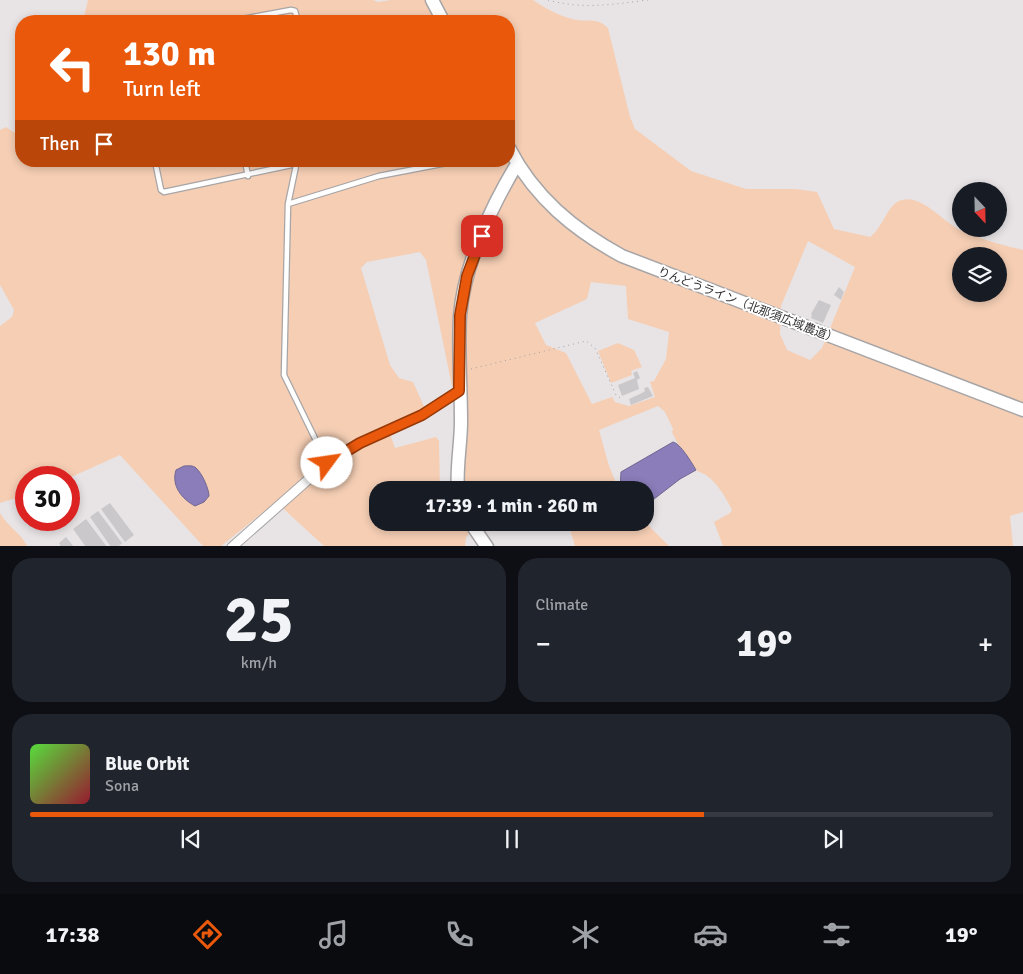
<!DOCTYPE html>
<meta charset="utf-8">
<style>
body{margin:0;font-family:Signika,"Noto Sans JP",sans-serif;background:#20242c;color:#f1f3f6;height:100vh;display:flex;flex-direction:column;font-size:19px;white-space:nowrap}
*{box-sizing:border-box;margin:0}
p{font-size:16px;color:#9ea1a6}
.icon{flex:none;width:28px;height:28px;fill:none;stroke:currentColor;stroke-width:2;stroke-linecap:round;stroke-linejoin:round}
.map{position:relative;height:546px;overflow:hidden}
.drawer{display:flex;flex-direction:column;gap:12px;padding:12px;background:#0d0f14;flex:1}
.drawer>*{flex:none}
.banner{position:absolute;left:15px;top:15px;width:500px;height:152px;border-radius:20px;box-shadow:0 2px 8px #0003;background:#ea580c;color:#fff;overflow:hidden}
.needle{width:32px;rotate:158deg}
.fabs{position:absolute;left:952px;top:182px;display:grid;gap:10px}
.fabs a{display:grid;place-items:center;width:55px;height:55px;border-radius:50%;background:#171b24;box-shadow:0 2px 8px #0003;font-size:25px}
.speed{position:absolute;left:15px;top:466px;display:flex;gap:10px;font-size:25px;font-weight:700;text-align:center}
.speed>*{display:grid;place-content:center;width:65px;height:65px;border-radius:50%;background:#171b24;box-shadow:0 2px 8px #0003;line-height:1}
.speed .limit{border:8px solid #d22;background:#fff;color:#111}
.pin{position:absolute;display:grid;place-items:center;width:42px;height:42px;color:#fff;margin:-21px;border-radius:10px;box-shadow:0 2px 8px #0006}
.me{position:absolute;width:55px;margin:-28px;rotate:59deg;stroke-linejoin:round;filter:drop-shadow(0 0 4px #0008)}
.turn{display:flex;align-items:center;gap:18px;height:105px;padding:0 25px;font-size:22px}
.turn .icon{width:65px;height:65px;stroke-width:2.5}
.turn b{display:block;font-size:35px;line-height:42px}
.then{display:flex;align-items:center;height:48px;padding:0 25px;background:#0003;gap:10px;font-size:19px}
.big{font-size:38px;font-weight:800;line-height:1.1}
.drawer .card{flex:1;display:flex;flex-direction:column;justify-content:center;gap:8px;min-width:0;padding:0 18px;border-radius:20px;background:#20242c}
.drawer .dial{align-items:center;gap:0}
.dial b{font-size:65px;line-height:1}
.song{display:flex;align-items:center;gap:15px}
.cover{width:60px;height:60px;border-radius:8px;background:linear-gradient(135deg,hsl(110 70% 55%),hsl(350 70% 35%))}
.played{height:5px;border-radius:2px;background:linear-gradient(90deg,#ea580c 70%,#363941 70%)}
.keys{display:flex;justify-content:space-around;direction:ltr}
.heat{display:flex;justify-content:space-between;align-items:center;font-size:28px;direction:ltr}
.drawer .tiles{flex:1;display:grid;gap:12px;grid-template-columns:1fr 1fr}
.card:last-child{grid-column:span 2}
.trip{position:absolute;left:369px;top:481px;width:285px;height:50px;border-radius:20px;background:#171b24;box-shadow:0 2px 8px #0003;font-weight:800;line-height:50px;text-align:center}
.menu{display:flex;height:80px;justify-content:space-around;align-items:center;background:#090b0e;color:#9ea1a6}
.menu .icon{width:35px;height:35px}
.menu .selected{color:#ea580c}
.menu b{font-size:22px;color:#f1f3f6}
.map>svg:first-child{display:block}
.green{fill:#f5ceb4;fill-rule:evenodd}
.water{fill:#8a7db9;stroke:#706691}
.building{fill:#cac8cb}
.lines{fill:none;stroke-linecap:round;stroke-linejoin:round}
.lane-casing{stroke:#a8a5a6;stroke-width:7}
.street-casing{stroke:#a8a5a6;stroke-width:11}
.secondary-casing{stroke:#a8a5a6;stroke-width:15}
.path{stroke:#a4a1a2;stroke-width:1;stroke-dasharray:1 4;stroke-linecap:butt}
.lane{stroke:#fff;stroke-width:4.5}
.street{stroke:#fff;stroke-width:9}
.secondary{stroke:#fff;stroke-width:12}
.route-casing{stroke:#983908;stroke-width:12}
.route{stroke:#ea580c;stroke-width:9}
.labels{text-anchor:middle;stroke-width:4;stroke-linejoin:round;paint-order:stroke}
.street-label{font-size:12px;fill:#343233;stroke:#fff}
</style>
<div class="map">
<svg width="1023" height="547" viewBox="0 0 1023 547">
<rect width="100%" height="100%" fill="#e8e4e5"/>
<path class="green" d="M88,0H373L378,2L391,0H533C545,8 557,15 572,19C586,23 596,16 608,28L630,117L635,129L691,171L746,189H796L817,192L834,229L870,237C882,229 887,206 899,201C920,192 943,222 960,230C980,239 1002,245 1023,250V405L1021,404L1016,415L1023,418V512L1010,516L1013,546H723L714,522L730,513L732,510C725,496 718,484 706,475C703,473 698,472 695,469C686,459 678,445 672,432L673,429L665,412L658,406L599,430L609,466L619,490H459L461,391L452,386L426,260L420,252L367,262L361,268L390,365L399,378L413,382L427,413L390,434L395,448L436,437L439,441L440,490H378V522L475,523L466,538L465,546H324L276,502L221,546H203L120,455L69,478H26V495L0,503V326L12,317L14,310L0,285V130L6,127L21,137V161H509V21H83ZM808,241L855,267L822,348L810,360L787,350L780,334L781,306ZM961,256H999V294H961ZM591,282L626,286L628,319L669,332L666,359L654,381L650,382L655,397L629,406L615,402L612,397L592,404L566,353L546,345L535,323L587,299ZM184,466H190L196,468L209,496L204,502L196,506Z
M618,343L634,350L642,367L631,371L632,375L611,383L598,351Z
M0,513C8,527 21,533 27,546H0Z
M645,522L669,546H575L568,523Z"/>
<path class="water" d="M673,442C680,443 692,463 696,470L680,479L645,506V490H620L621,472Z
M184,466C188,466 193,465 196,468C202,473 209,489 209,496L204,502L195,506C182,499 171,486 176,470Z"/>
<path class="building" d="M839,287L844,292L841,300L834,295Z
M819,300L831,305L823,323L811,318L812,315L811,314Z
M637,371L640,378L637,380L639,389L622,396L618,385L635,378L633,373Z
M648,387L653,396L631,405L629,399L642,393L645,391L644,388Z
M110,503L134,535L125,542L101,509Z
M98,511L122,543L118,547H111L90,517Z
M86,519L107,547H86L73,529Z
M66,537L74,547H61L59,543Z"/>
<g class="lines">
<defs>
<path id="lane" d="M231,21L291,10L295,11L298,21
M155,161L161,190L164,192L296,164
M245,161L248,176
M297,161L288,204L284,375L327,463
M288,204L379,176L457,161"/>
<path id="street" d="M232,547L327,463L360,443L422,415L459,391"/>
<path id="secondary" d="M432,0L443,21
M509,148C534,197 574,230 622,256L1023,410
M458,490C456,468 461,444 461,422C461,387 458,351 460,316C464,265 491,207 517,164
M470,522L487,547"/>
</defs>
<use href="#lane" class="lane-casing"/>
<use href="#street" class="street-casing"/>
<use href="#secondary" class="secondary-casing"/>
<path class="path" d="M548,0C585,10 613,4 649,0
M471,369L586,341L595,348L616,395L622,399"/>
<use href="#lane" class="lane"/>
<use href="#street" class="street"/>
<use href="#secondary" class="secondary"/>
</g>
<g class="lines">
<defs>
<path id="route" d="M327,463L360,443L422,415L459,391L460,315L467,276L482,236"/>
</defs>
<use href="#route" class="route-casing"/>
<use href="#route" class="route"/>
</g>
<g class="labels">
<g class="street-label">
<text transform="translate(748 305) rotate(21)" y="4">りんどうライン（北那須広域農道）</text>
</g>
</g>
</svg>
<div class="fabs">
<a><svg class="needle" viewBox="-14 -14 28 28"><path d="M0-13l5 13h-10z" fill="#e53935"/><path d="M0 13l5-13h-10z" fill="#9ea1a6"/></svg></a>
<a><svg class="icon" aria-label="layers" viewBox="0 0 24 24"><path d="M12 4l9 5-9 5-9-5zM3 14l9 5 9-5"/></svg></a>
</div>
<div class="speed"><div class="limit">30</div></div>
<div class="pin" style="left:482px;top:236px;background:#d93025"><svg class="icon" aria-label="arrive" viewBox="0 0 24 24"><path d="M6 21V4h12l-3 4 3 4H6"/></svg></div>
<svg class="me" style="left:327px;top:463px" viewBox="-20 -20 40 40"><circle r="19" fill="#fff"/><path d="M0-13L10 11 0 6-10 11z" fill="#ea580c"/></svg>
<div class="trip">17:39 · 1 min · 260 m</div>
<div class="banner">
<div class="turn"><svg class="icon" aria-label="left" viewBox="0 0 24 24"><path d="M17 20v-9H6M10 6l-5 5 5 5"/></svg><div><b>130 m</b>Turn left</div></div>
<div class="then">Then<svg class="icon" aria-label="arrive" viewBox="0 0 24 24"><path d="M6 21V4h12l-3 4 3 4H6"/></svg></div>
</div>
</div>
<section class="drawer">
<div class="tiles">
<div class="card dial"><b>25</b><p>km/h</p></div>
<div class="card"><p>Climate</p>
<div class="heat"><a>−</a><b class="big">19°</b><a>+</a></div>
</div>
<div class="card">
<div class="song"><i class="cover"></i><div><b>Blue Orbit</b><p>Sona</p></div></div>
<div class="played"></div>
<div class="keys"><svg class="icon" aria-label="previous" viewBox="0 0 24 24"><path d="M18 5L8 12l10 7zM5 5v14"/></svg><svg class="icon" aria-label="pause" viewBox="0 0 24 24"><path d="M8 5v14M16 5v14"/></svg><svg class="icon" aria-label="next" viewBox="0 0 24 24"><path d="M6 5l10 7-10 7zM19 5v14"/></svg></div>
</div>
</div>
</section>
<nav class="menu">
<b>17:38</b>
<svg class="icon selected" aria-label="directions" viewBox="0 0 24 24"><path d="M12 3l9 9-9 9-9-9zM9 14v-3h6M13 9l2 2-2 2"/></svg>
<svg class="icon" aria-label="music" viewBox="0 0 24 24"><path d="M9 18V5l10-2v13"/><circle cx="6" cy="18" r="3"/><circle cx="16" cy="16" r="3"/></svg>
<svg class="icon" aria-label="phone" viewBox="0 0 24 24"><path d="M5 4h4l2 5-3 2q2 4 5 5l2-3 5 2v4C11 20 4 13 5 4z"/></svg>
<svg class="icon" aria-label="climate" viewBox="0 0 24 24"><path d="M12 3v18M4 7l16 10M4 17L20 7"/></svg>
<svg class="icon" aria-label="car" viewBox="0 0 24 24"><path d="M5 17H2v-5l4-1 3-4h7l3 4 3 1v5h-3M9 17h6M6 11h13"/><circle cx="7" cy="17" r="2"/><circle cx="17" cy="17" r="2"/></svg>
<svg class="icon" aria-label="filters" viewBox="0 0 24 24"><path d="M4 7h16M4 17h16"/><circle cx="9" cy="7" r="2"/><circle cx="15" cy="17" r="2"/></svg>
<b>19°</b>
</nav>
